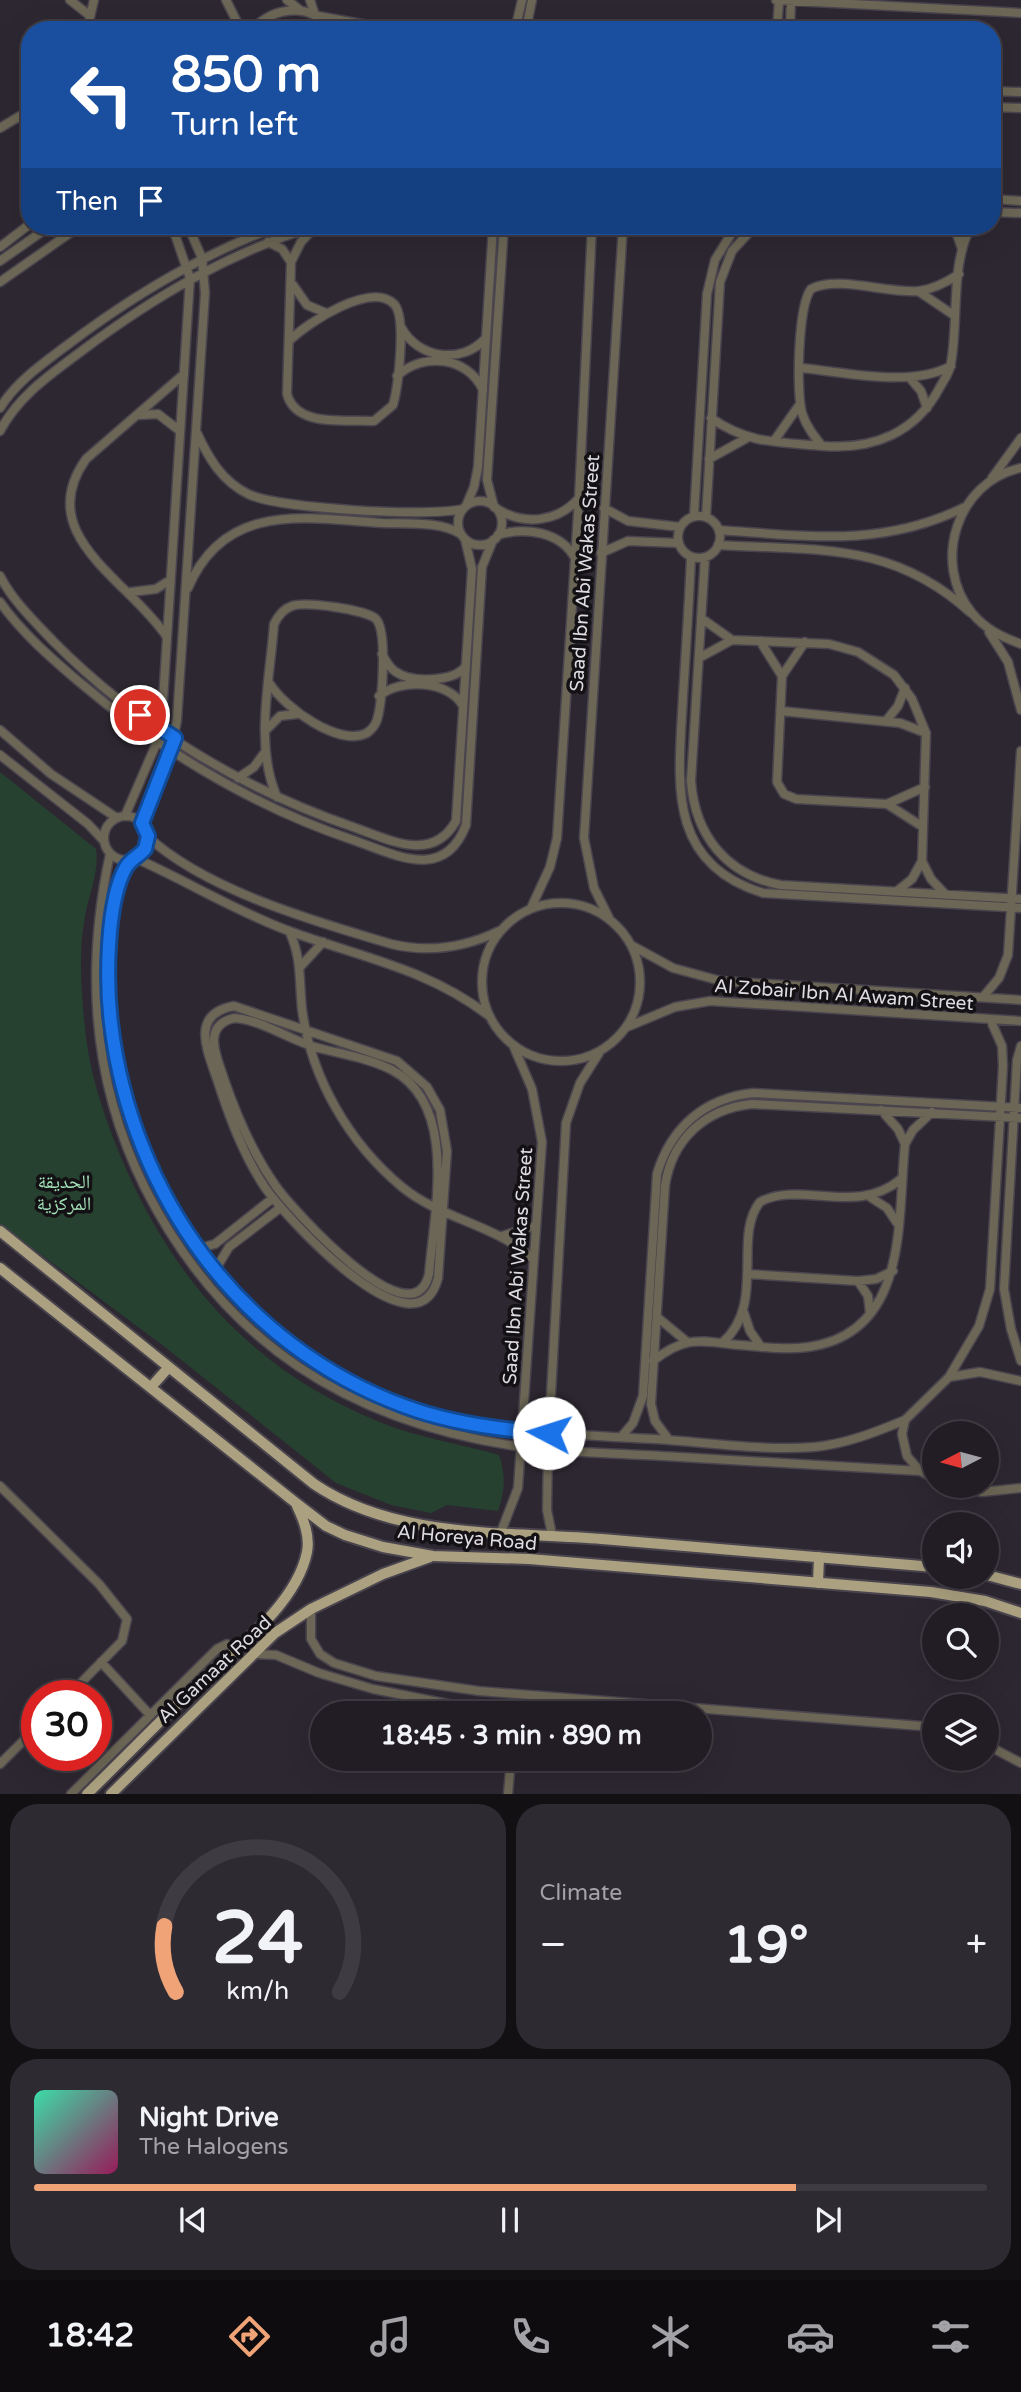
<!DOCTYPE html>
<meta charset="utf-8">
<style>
body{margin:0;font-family:"Varela Round","Noto Naskh Arabic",sans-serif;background:#2e2a32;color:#f1f3f6;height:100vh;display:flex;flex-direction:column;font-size:26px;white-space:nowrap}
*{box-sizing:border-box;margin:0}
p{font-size:23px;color:#a2a2a7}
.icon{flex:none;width:38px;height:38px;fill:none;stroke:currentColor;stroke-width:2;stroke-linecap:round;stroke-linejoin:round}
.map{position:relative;height:1794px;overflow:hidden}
.drawer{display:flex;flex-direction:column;gap:10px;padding:10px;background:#131014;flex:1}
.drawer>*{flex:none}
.guide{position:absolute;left:21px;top:21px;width:980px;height:214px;border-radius:28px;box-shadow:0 7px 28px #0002,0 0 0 2px #3f3b42;background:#1a4fa0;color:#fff;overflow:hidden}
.needle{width:46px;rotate:264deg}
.controls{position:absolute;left:922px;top:1421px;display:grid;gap:14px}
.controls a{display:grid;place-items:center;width:77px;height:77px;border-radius:50%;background:#221d25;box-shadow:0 7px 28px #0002,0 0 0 2px #3f3b42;font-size:35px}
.speed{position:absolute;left:21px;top:1680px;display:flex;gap:14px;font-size:35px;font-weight:700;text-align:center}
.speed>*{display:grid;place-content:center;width:91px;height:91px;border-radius:50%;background:#221d25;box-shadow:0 7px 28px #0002,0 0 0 2px #3f3b42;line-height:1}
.speed .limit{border:10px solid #d22;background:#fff;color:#111}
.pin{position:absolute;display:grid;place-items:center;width:60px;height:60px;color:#fff;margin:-30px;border:4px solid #fff;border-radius:50%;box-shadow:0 2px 7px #0007}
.me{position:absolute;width:77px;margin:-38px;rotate:275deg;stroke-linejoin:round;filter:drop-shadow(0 0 5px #0008)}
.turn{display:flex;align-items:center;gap:24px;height:147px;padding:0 35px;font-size:32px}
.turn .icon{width:91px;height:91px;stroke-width:2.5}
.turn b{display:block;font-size:49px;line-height:60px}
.then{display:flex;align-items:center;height:66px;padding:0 35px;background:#0003;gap:14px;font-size:26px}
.big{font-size:52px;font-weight:700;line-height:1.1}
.drawer .widget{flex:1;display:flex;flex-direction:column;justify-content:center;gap:10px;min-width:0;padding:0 24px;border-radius:28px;background:#2e2a32}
.drawer .dial{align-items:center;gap:0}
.dial svg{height:182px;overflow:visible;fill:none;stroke:#3f3b42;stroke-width:7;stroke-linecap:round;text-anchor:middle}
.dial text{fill:#f1f3f6;stroke:none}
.song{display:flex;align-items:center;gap:21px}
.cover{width:84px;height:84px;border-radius:10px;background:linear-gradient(135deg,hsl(160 70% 55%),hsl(330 70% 35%))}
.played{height:7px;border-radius:4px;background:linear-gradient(90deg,#efa377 80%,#3f3b42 80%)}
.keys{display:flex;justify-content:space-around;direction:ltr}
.heat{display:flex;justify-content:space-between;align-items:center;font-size:38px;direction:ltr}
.drawer .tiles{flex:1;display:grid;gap:10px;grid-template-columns:1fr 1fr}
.widget:last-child{grid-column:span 2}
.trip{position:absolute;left:310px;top:1701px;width:402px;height:70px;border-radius:35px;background:#221d25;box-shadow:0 7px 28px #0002,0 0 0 2px #3f3b42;font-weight:700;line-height:70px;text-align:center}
.dock{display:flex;height:112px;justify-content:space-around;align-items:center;background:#0e0c0f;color:#a2a2a7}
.dock .icon{width:49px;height:49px}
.dock .current{color:#efa377}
.dock b{font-size:32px;color:#f1f3f6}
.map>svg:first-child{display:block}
.green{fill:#274130}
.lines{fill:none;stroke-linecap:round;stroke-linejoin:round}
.minor-casing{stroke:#49444d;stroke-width:11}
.major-casing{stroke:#49444d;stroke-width:14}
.minor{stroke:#6b6655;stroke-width:8}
.major{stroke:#aba180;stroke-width:10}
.route-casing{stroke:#114b97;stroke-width:18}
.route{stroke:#1a73e8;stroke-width:12}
.labels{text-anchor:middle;stroke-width:7;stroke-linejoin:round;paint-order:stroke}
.street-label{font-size:19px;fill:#dfdbe2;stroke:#141115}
.park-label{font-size:19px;fill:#a2e1b8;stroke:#141115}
</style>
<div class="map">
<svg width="1021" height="1794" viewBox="0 0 1021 1794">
<rect width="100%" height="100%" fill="#2d2731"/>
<path class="green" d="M0,772L96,849C100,872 87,899 84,922C78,959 82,1000 86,1038C92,1083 108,1128 126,1169C180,1289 258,1373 382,1423C419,1438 461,1444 499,1455C506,1476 505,1490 498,1511L447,1505L431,1513L391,1505L336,1483L165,1347L0,1224Z"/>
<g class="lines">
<defs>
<path id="minor" d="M70,0L89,15
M226,0L241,30
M287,0L300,10
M310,0L315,15
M776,0L1021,13
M318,16L395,30
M87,30L94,0
M252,30C274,6 311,2 332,30
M515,30L522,0
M526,30L532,0
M777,30L779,0
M790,30L791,0
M992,91L1021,92
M992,107L1021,108
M0,128L30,110
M992,199L1021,201
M992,212L1021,213
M954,226L962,249
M268,242L282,249L291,262
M0,247L30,224
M0,261L50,226
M0,282L80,226
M293,285L307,305L326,313
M918,291L955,316
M401,327C418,359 462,365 486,338
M289,341C307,323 371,281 394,304C407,317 398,387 393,405L374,421C346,419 296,428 287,394L291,262L301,242L316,226
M801,368C846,372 910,388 951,366
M397,376C423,352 467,356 483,390
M909,377L921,391L927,408
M0,408C16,382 42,364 66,346C132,296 201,254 279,226
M140,415L158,414L180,431
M711,418C748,444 779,442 823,446C873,450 916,433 940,387C944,380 950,372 951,363C959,319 950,266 971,226
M0,431C19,395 51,374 83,350C154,297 227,254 312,227
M197,433C209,459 222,481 248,494C279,509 428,517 463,509
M774,441L800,404
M822,446C814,436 806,426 802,413C796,391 798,306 811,289C837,275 889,294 919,291C934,289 947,282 959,274
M709,459L747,438
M1021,468C957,481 931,563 972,613C985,629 1002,637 1021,644
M992,478L1021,438
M458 523a22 22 0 1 1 44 0a22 22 0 1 1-44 0Z
M466,506L474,487L478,467L493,226
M494,507L487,480L504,226
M604,508L628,521L680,527
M497,509C525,526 558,522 579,498
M678 537a21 21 0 1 1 42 0a21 21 0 1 1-42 0Z
M694,516L707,294L715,260L736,226
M706,517L720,282L732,251L755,226
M719,530C807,536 882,548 965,507
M498,535C525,527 560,531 575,558
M718,545C818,551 892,541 971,613
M601,553L628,541L678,543
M691,557C689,604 686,650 683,696C679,779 664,862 763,893L1021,908
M705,557L691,781C695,836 727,875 781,885L1021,899
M0,576C13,601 34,621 53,641C136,725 242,789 353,827C388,839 432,864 456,821L472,569L465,539
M188,588C225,501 305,518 382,523C407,524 440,521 461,534
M131,592L156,589L170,580
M0,602C21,632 51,658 78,681C161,751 250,805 353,840C394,854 444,883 466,825L482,567L493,540
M701,618L732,640
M989,632L1008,662L1021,710
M167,637C128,579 32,535 86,459L184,374
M760,641L782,676L777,782L784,794L796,799L887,804L925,787
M382,654C386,661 389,668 396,672C412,683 453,682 465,667
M699,658L732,640L829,644L858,652L894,675L912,699L926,733L922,861L912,879L897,891
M782,676L805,642
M270,684C285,708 339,747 367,733C371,730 375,726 377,720C382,703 388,632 376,619C367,610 306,601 292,606C283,609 278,616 274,624C270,680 254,745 277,797
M379,696C400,678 449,680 463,706
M781,711L900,723L926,733
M886,721L898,706L905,688
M267,729L280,716L297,714
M0,730L51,774L117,818
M0,755L88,824L104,841
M238,778L254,767L265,752
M887,804L923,827
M125,816L157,742L162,716L190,278L172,226
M104 838a22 22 0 1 1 44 0a22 22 0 1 1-44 0Z
M142,823L171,752L177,720L205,293L202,258L188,226
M147,836C205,890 316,922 391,944C429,953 464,948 499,931
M110,854C85,969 92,1082 145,1188C224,1344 351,1423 522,1447C569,1453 616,1453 663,1456C749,1461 835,1466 920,1471
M135,858C187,881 235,911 289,931C360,957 426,968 488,1015
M131,859C99,908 106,1003 116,1057C147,1220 265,1371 430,1414C503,1433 579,1435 654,1439C706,1442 762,1451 814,1447C846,1444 876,1432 905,1420
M922,861L931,879L945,894
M482 982a79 79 0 1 1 158 0a79 79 0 1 1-158 0Z
M531,908L550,867L557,838L579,498L592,226
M609,918L594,888L584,838L623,226
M289,931C302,957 299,982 302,1009C311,1078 349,1143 402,1187C441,1219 494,1224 532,1258
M631,945L673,968L721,981L1021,1000
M300,967L323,942
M983,997L999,978L1008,955L1021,751
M234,1006L397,1061L427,1087L440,1110L447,1151L438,1278C417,1361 285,1217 264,1186C242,1152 229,1116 217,1079C207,1050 190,1014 234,1006Z
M900,1013L902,993
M234,1018C262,1020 288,1039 315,1047C340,1054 369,1058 392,1070C459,1105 434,1212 429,1274C413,1344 291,1208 275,1185C252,1152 237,1117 224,1079C217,1057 201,1026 234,1018Z
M627,1027L675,1007L710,1001L1021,1021
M1021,1046L1017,1060L1004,1289L1011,1329L1021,1361
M881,1110L898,1129L905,1144
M870,1197L887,1208L897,1223
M502,1236L534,1226
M196,1249L215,1244L273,1198
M214,1272L229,1247L280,1208
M747,1274L858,1281L876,1279L893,1271
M858,1281L868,1296L870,1313
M744,1313L750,1331L761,1347
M657,1317L686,1341
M722,1343C767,1304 732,1237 760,1202C800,1180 856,1217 901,1179
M653,1361C686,1335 700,1341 739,1345C762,1347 786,1350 808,1347C910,1333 897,1219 905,1144L913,1130L932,1112
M949,1377L979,1326L990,1289L1003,1066L1002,1046L990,1019
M621,1437L633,1423L643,1396L657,1174C671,1127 705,1098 753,1093L1021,1108
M669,1440L655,1421L651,1404L665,1186C672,1139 705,1109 752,1104L1021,1118
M934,1478L920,1471L907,1456L902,1434L905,1420L949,1377L980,1372L1021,1381
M0,1486L99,1584L127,1619L122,1641L68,1696
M954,1486L982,1492L1021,1488
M501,1532L518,1488L542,1142L532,1089L513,1045
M552,1535L547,1510L548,1449L566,1123L580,1083L599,1053
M311,1609V1639L320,1654L334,1663L376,1676L479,1691L934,1727
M253,1654L276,1655L319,1673L373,1689L494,1713
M101,1662L150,1715
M987,1745L1021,1763
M0,1764L37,1727
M71,1794L217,1649L227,1644L236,1649
M508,1794L511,1759"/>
<path id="major" d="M0,1231L314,1484C397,1540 507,1531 602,1539C713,1548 824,1557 934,1567
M0,1268L296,1503L326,1526L345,1535L383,1547L433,1556L529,1559L931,1592L985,1601L1021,1613
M151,1387L169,1367
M987,1575L1021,1584
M818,1583L819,1557
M87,1794C122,1760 156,1725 191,1691C229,1654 296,1607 307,1552C310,1536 304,1521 297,1506
M111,1794L275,1633L311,1609L383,1574L430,1557"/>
</defs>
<use href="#minor" class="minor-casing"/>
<use href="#major" class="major-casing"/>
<use href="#minor" class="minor"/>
<use href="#major" class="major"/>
</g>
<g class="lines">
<defs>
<path id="route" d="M140,715L175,738L142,823L148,836L145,849C139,856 131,859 126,867C106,902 106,983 111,1023C131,1194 241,1346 404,1406C449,1423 501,1430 549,1433"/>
</defs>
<use href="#route" class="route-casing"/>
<use href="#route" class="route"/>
</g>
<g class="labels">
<g class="street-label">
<text transform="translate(584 573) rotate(-86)" y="7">Saad Ibn Abi Wakas Street</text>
<text transform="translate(844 994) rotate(4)" y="7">Al Zobair Ibn Al Awam Street</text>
<text transform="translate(517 1266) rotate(-86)" y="7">Saad Ibn Abi Wakas Street</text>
<text transform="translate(467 1537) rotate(5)" y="7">Al Horeya Road</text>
<text transform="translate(214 1669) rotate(-43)" y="7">Al Gamaat Road</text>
</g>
<g class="park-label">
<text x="64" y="1188">الحديقة<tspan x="64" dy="22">المركزية</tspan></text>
</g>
</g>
</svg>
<div class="controls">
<a><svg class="needle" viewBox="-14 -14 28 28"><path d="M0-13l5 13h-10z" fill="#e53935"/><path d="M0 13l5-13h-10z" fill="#a2a2a7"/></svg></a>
<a><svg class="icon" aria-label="sound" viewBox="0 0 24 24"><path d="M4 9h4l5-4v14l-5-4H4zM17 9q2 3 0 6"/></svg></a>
<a><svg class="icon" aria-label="search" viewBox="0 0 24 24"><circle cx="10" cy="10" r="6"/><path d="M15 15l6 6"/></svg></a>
<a><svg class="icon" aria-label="layers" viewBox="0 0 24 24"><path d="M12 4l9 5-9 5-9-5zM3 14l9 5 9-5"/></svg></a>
</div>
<div class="speed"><div class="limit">30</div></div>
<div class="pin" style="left:140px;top:715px;background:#d93025"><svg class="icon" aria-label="arrive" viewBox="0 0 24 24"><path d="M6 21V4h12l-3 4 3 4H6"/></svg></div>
<svg class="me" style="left:549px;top:1433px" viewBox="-20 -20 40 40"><circle r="19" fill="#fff"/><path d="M0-13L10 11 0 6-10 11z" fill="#1a73e8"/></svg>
<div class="trip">18:45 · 3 min · 890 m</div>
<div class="guide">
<div class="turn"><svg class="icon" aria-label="left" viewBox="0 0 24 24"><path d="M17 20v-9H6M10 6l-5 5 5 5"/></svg><div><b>850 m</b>Turn left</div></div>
<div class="then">Then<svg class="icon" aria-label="arrive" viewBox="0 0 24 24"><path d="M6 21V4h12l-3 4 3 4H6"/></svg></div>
</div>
</div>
<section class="drawer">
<div class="tiles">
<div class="widget dial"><svg viewBox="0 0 100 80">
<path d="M14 69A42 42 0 1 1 86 69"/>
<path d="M14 69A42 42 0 0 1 9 40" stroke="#efa377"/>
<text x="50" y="56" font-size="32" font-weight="700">24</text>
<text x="50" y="72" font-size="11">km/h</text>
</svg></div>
<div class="widget"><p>Climate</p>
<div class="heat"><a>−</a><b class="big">19°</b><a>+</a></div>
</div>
<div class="widget">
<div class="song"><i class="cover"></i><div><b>Night Drive</b><p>The Halogens</p></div></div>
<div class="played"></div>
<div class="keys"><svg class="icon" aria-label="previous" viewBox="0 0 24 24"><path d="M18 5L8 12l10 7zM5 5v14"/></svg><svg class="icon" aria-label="pause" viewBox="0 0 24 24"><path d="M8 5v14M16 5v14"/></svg><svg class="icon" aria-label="next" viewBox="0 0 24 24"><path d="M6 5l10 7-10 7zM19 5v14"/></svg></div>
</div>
</div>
</section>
<nav class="dock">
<b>18:42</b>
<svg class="icon current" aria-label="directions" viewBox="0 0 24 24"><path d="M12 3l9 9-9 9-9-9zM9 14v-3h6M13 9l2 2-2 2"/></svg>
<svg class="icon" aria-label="music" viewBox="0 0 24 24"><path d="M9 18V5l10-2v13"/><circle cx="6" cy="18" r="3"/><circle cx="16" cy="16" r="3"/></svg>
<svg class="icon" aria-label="phone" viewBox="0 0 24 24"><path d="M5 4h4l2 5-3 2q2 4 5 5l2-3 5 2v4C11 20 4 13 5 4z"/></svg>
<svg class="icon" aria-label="climate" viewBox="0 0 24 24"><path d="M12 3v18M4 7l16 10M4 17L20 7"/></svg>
<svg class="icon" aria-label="car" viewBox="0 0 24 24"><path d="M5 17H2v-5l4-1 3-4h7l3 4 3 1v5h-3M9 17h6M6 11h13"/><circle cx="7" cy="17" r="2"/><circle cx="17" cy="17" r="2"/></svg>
<svg class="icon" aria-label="filters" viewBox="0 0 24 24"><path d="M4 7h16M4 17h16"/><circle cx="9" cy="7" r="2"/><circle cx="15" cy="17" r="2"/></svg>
</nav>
